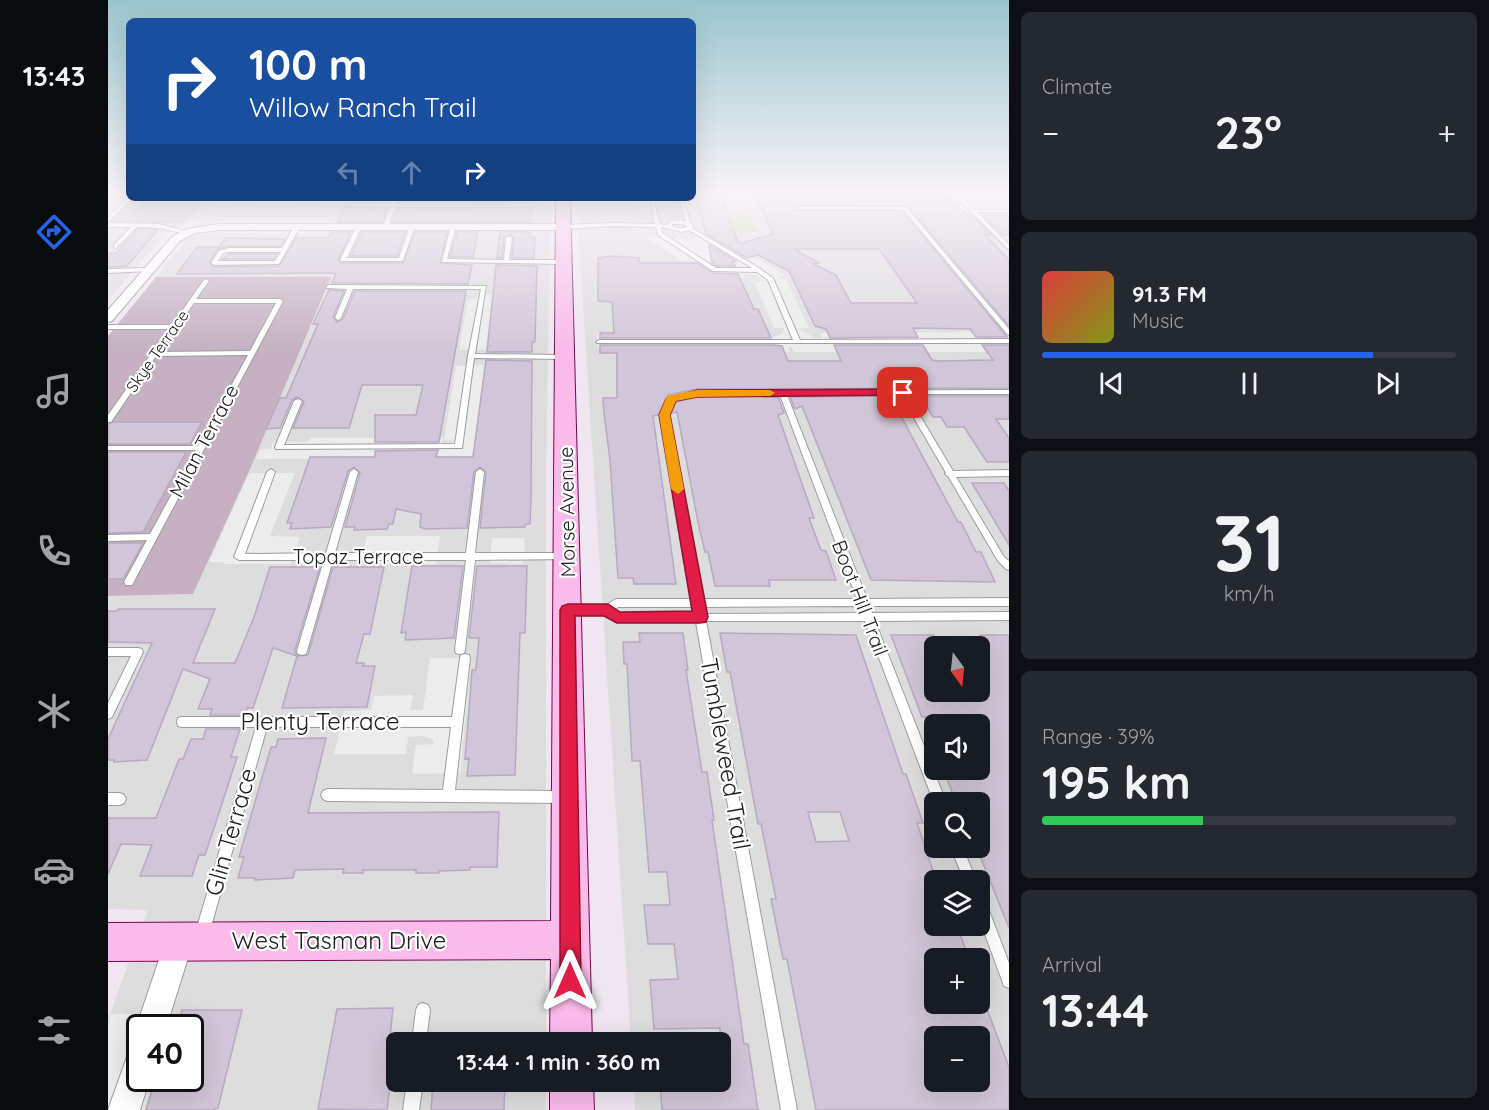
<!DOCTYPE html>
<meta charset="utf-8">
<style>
body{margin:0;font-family:Quicksand,sans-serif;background:#242831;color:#f1f3f6;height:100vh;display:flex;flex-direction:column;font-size:22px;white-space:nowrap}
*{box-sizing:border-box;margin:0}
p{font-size:20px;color:#9ea1a6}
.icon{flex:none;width:33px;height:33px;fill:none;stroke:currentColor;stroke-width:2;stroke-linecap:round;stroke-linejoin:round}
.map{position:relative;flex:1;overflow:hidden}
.details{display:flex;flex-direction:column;gap:12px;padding:12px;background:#0d0f14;width:480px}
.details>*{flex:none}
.top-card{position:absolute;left:18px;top:18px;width:570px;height:183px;border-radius:9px;box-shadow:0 6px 24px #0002;background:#1a4fa0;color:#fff;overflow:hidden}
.needle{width:39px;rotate:165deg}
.buttons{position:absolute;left:816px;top:636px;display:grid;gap:12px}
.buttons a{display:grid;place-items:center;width:66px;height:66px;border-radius:9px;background:#171b24;box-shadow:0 6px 24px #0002;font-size:30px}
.speed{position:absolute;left:18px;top:1014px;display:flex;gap:12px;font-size:30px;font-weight:700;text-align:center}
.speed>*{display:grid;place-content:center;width:78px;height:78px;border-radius:50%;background:#171b24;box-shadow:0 6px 24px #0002;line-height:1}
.speed .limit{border:3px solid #111;border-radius:9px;background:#fff;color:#111}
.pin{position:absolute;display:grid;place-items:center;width:51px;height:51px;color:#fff;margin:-26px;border-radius:12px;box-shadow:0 3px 9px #0006}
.me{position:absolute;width:66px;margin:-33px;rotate:0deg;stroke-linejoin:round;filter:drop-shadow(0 0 4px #0008)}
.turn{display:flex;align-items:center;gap:21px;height:126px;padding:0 24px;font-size:27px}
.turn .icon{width:78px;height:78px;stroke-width:2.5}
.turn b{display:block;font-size:42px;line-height:51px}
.lanes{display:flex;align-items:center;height:57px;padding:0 24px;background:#0003;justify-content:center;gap:30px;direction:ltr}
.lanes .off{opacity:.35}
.big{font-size:45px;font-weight:700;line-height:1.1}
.details .widget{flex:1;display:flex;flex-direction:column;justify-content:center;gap:9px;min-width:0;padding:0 21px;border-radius:9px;background:#242831}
.details .dial{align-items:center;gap:0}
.dial b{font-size:78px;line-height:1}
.song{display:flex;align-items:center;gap:18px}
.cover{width:72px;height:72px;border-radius:9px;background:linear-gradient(135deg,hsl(0 70% 55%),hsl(70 70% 35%))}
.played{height:6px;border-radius:3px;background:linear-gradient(90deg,#2563eb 80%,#363941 80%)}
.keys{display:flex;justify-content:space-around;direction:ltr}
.heat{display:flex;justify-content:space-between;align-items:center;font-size:33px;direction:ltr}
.charge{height:9px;border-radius:4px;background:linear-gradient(90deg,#34c759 39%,#363941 0)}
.trip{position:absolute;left:278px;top:1032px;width:345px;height:60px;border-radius:9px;background:#171b24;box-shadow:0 6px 24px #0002;font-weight:700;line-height:60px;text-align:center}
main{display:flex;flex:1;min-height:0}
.tab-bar{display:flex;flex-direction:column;width:108px;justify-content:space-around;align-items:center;background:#090b0e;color:#9ea1a6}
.tab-bar .icon{width:42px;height:42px}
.tab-bar .selected{color:#2563eb}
.tab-bar b{font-size:27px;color:#f1f3f6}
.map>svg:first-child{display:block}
.residential{fill:#ddddde;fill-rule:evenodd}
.industrial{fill:#d8e3e9}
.construction{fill:#c5b1c1}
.parking{fill:#ececec}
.water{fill:#c6dea6}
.building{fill:#d1c6d7;stroke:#b9a8c2;stroke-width:1.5;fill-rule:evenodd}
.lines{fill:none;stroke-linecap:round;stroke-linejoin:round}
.lane-casing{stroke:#9d9d9d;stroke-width:2}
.street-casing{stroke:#9d9d9d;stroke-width:2}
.secondary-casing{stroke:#790555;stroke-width:2}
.lane{fill:#fff;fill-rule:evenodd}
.street{fill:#fff;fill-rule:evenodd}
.secondary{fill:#fabaea;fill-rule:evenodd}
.route{fill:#e11d48;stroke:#92132f;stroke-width:1.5}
.slow{fill:#f59e0b}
.labels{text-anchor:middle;stroke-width:4.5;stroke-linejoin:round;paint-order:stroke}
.far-street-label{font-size:16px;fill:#202020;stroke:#fff}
.street-label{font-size:20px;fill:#202020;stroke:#fff}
.near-street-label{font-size:24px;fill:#202020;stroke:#fff}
</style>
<main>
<nav class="tab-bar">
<b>13:43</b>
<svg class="icon selected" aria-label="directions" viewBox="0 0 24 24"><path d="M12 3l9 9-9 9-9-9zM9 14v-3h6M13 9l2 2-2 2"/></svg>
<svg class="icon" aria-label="music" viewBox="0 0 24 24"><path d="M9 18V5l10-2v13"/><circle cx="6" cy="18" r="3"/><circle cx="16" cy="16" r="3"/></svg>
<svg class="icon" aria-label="phone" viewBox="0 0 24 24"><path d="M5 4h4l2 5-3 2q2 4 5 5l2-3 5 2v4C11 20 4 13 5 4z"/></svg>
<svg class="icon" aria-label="climate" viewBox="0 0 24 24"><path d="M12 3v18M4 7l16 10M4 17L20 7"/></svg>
<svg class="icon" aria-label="car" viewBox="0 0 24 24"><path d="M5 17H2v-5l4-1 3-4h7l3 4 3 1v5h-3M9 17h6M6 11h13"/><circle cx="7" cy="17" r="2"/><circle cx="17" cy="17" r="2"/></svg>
<svg class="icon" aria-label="filters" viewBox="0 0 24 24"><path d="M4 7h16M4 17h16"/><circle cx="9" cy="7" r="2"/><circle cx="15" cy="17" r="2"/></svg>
</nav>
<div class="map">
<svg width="901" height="1110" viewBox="0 0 901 1110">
<rect width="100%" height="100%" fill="#efe6f0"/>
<path class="residential" d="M0,194H21V198H104L87,220L58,234L0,300Z
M585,194H901V1110H527L526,1082H612V1042H523L468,198H585ZM826,646H872V692H826ZM826,724H872V770H826ZM826,802H872V848H826ZM826,880H872V926H826ZM826,958H872V1004H826ZM826,1036H872V1082H826Z
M238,198H443L438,467V1042H288V1082H438V1110H0V1019L40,910L0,909V596L85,594L223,277H48L84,233L219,234ZM32,1028H82V1078H32Z"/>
<path class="industrial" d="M104,198H238L227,220H87Z"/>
<path class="construction" d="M48,277H223L142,469L85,594L0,596V336Z"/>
<path class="parking" d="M585,194L590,204H583L585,212H561L562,217L534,215L530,198H585Z
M107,198H127L124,204L132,206H144L146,203H195L194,206H207L210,205L214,198H234L227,212H219L217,215H100L102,212H95Z
M803,200L901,312V352H686L683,347H680L682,352L491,353L489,333H660L663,338L675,333L676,328H666L647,282L656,281L648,275L636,273L637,278H540L538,263H586L588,267L593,266L582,259L574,261L538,237L544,235H560L566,239L573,237L578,241L599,235L603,238L610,236L677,275L669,278L678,279L701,328L691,329L707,338H714L712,333L872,332L876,338L889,336L802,231L700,225L689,207V204Z
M120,248H182L165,276H155L160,265H111L102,275H91L108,252Z
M308,278L322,283H361L359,295H258L262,284H306Z
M370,294H396V299H384L382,311L394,312L393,320L381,321L378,350H351L360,299H369Z
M377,365L372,399L384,414H370L368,430H382L381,438H367L364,458L148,459L152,449H163L165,442H200L202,438H334L333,445H341L346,441L336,440L348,366Z
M141,473H187L162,536L192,537L183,564H116V562H101Z
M259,536H332L328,564H252Z
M384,538H417L415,564L382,563Z
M322,658H363L352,773L304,774L308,745L326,744L324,739L314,736L300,737L298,754H226L236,711L263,710L266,696L305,695L302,710H315Z
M3,1014H65L61,1027L32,1028V1078L45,1079L36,1110H0V1024Z"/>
<path class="water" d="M617,215H642L649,232H624Z"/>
<path class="building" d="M592,194H613L631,244L665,234L646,194H836L859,215H864L883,235H877L901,260V326L800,206L690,205L686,209L688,211H794L899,337H868L862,329L805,328L810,337L722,338L718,329L707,326L681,271L650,255L639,258L598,234L590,205H595ZM686,249H771L809,303H743L728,275L706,264L711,263Z
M292,198H402L401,203L291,202Z
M25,201H93L75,222L4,221Z
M237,207L240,208L279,209L274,222H229Z
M424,208L423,222H285L289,209Z
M875,215H901V235H895Z
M30,229L50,230L19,266L0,267V253H8Z
M223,232H243L230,259L233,263H295L307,232H339L332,263L364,265L360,284L224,283L228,273L69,274L89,247H111L118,238L177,239L173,246H120L110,249L101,262L105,267L171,266L188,238H220Z
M254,232H297L289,256H243Z
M349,232H370L365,257H342Z
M392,232H422V237H427L426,258H404L406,238L402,234L396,238L394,258H389Z
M601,245L628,261L625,262L627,266H609L604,263Z
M120,254H169L166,259H114Z
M504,256L531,258L532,263H589L605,273L630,274L646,309H650L663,338H492V333H506L504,302L490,301V258Z
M388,265L429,266L427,342H424V352H379Z
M221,290L236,291L225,317L229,322L235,319L247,291H358L331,442H267V415H308L315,385H254L241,428H185L196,402L189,397L184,400L172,428L158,429L172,398H178L210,324H205Z
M492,345H666L674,346L680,361H733L726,345H815L824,360L830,361L885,360L874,345H901V388L589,389L560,395L550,415L545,416L568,584H526L525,578H510L502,460L496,413L495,398H509V353H492Z
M378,360L424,361L423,498L422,524H418L417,527L372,528L378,472L372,467L366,472L359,528L317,529L312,527L313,514L288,509L285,524H281L279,529L246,530L247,527H237L252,473L246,467L240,471L223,527L182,529L184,523H179L202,457H267V451L330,450L328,457H365Z
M791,396L795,403L788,407L850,522H853L868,552H873L887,582L763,580L694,406L687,409L682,397Z
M812,396H901V419H888L901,438V462H879L856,427H839L833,417H825Z
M589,397H670L676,413L670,415L706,518H701L713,550L718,551L728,580H661L662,586H607L600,552H597L591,527L569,412L563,413L568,402Z
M5,422H94L82,444H0V424Z
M0,452H78L35,532L0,533Z
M864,483H896L901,491V545Z
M0,543H35L15,579H0Z
M304,566H355L346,638L297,640L298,632L293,633Z
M369,566H419L417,633H412L407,775L359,776L361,758L357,759L362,698L364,670H368L371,638H361Z
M162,567H212L187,650L189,656L165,648L145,708H139L137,715H102L104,709H90L102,679L75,669L39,760L6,762V760H0V739L44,643L0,642V611H9L11,609H107L85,663H127L146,617Z
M225,567H276L262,634H256L248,663H256L255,666H267L259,707L174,708L189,656L200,655Z
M531,633H575L580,670H578L594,772H599L606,820H604L636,1044H640L650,1110H554L552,1082H612V1028L546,1029L542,980L570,979L566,944H540L536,905H562L559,872H541L532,761H524L519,664H516L515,642H532Z
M612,633L748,635L795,774H798L815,823H809L826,873V926H849L861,958H826V1004H877L901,1067V1110H708L679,959H675L663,899H668L653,824H650L622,672H619ZM700,812H732L741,841L708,842ZM826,1036H872V1082H826Z
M783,635H826V692H879L872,676V635H901V928L872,856V802H848L837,774H872V724H819L817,717H814Z
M98,729H132L123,757H129L113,807L97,855H91L84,876H32L44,845L13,844L0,874V818H48L71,759H75L83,739H95Z
M218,738L200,813L391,812L389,867H362V870L331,871V873H308V870H255V873H235L236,869L187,870L185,878L147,880V878H130L136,857H131L163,747H168L170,739Z
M285,1008L282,1037L288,1038L279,1110L210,1109L229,1009Z
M74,1010H134L110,1108L104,1110H38L48,1078H82V1028H69Z
M325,1082H397L396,1110H323Z"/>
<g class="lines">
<defs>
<path id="lane" d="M846,194H851L866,210H901V212H869L901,245V250Z
M21,197V198H103L101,199H24L0,222V217Z
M286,198H290L288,204L403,205L404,198H408V204H423L425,205L423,206L405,207H287L281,226L278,228L275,226L282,207L240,206L238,205L240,204H283Z
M542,198H546L552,224L559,225L562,221L574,220L578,222L571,198H575L583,224L586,226L584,228L651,268L665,278L692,340L901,339V343H489L488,342L491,340H685L660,280L649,272L605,271L550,235L548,227L505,226L455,229L452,227L455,225L505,223L547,224ZM564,224H573L580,226C574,230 569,228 564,226ZM553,227L574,232L581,230L644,268H608L554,233Z
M690,207H798L901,329V335L899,334L795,209H688V208Z
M0,223L52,224L80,232L77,234L52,228L29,227L8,248L6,247V245L23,227H0Z
M189,225L192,227L171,264L106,265L103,263L111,251L120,248H174L186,227ZM120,252H173L167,261H110L115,253Z
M249,225L254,226L239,258H291L302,226L307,225L295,261H233L232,260Z
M343,225L348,226L339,259L396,260L398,238L401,236L404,238L401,260H456L459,262L456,264L334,262Z
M41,268L44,270L43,271L0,273V269Z
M98,279L101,281L88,299H172L175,301L24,585H18L16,582L39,540L0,541V535L42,534L88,450H0V446H90L140,355L48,356L3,422H0V415L61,329H0V325H64L96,280ZM86,303H168L142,351L51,352Z
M221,285L378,286L367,354L457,355L460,357L457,359L366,358L354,448L168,449L167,447L186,401L190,399L194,401L176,445L347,444L360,356L373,289H245L233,318L230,320L227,318L239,289L219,288L218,287Z
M901,390V394H799L845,471L901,470V476L848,477L896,557L901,561V570L898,569L890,561L840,476L837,474L838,473L792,394L679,395L759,599L901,598V606H762L764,613L901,612V620L767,621L838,802L826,803L757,621H598L689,1110H673L588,622H509L497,614H462L459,613L457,610L459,607L462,606H497L508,599H584L552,415L560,397L589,391ZM589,395H672L749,599H594L560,415L566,400ZM752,606L755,613L597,614L595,607ZM510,607H586L587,614H511L506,610Z
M163,469L167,472L137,554L218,553L242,472L246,469L250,472L227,553H358L368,472L372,469L376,472L367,553H457L462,556L457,559L367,560L357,650L356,653L352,654L348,653L347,650L358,560H225L199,651L198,654L194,655L190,654L189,651L216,560H131L126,557L159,472Z
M0,648H30L34,649L35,652L4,717L0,719V703L23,656H0Z
M357,654L361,655L362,658L347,790L455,791L459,793L461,797L459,801L455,803L219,801L215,799L213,795L215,791L219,789L335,790L343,727H159L101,934L99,939L94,941L89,939L87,934L148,727H74L70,726L69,722L70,718L74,717H344L352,658L353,655Z
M0,793H12L16,795L18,799L16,803L12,805H0Z
M843,848H855L868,880H856Z
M872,898L877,900L901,963V988L896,986L872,921Z
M315,1003L320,1005L322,1010L318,1042H304L308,1010L310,1005Z
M299,1082H315L311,1110H295Z"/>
<path id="street" d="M111,224H455L460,227L455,230H111L87,233L72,241L4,321L0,322V310L64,237L79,229Z
M71,928L81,932L85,942L58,1028H32V1035L28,1028L57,942L61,932Z
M32,1047V1078H42L32,1110H0L21,1051Z"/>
<path id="secondary" d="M448,198H462L484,1042H442L443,959L0,961V923L443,921Z
M442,1082H485L486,1110H442Z"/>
</defs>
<use href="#lane" class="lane-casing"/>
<use href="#street" class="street-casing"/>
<use href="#secondary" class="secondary-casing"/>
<use href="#lane" class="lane"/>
<use href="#street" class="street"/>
<use href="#secondary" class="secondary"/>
</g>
<linearGradient id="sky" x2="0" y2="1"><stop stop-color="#9ac5ce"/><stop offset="0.55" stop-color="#f8f4f8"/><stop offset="1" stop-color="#f8f4f8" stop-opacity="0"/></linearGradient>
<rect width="901" height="350" fill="url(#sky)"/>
<path class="route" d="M795,389L799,390V395L589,397L568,401L562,415L600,617L598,622L592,623H509L496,616H467L473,981L470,988L462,991L455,988L452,981V610L454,606L460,604H500L512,612L584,611L551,415L558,399L589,390Z"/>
<path class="slow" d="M589,390H662L667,393L662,396L589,397L568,401L562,415L576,489L570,494L563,489L551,415L559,396Z"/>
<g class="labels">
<g class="far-street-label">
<text transform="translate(49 351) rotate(-55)" y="6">Skye Terrace</text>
</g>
<g class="street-label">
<text transform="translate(96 441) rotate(-62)" y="7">Milan Terrace</text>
<text transform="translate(459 512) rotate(-91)" y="7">Morse Avenue</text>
<text x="250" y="564">Topaz Terrace</text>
<text transform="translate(752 598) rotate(69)" y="7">Boot Hill Trail</text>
</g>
<g class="near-street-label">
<text x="212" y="730">Plenty Terrace</text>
<text transform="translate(617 754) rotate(80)" y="8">Tumbleweed Trail</text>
<text transform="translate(123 832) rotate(-74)" y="8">Glin Terrace</text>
<text x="231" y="949">West Tasman Drive</text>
</g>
</g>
</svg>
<div class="buttons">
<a><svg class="needle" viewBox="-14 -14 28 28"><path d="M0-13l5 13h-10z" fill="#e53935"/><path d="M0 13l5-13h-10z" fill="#9ea1a6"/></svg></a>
<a><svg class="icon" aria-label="sound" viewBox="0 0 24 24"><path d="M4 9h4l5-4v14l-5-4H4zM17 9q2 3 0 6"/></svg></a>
<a><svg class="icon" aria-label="search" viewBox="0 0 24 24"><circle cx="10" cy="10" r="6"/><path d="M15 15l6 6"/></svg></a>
<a><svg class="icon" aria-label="layers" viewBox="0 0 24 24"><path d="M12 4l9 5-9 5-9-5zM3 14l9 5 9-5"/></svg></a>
<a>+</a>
<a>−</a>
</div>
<div class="speed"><div class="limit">40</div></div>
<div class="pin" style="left:795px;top:393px;background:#d93025"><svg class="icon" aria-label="arrive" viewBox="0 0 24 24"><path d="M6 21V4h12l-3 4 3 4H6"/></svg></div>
<svg class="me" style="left:462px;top:981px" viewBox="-20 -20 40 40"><path d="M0-17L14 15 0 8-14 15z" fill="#e11d48" stroke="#fff" stroke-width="4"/></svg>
<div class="trip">13:44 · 1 min · 360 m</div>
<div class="top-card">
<div class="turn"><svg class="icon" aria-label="right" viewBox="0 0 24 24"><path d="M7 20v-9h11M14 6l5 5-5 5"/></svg><div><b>100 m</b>Willow Ranch Trail</div></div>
<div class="lanes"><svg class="icon off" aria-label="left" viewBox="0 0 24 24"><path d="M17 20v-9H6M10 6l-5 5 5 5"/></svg><svg class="icon off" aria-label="ahead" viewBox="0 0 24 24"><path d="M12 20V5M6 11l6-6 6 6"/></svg><svg class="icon" aria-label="right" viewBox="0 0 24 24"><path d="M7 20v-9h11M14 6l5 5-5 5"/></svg></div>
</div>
</div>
<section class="details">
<div class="widget"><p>Climate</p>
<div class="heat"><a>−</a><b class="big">23°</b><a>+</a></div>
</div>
<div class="widget">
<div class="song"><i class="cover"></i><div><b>91.3 FM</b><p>Music</p></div></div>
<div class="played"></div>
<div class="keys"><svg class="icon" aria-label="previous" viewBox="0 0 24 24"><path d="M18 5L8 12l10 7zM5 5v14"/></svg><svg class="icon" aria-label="pause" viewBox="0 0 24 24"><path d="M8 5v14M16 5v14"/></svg><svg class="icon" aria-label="next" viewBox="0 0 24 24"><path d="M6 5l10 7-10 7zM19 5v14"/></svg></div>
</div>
<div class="widget dial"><b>31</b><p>km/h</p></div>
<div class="widget"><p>Range · 39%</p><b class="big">195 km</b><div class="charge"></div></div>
<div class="widget"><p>Arrival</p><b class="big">13:44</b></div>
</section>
</main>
